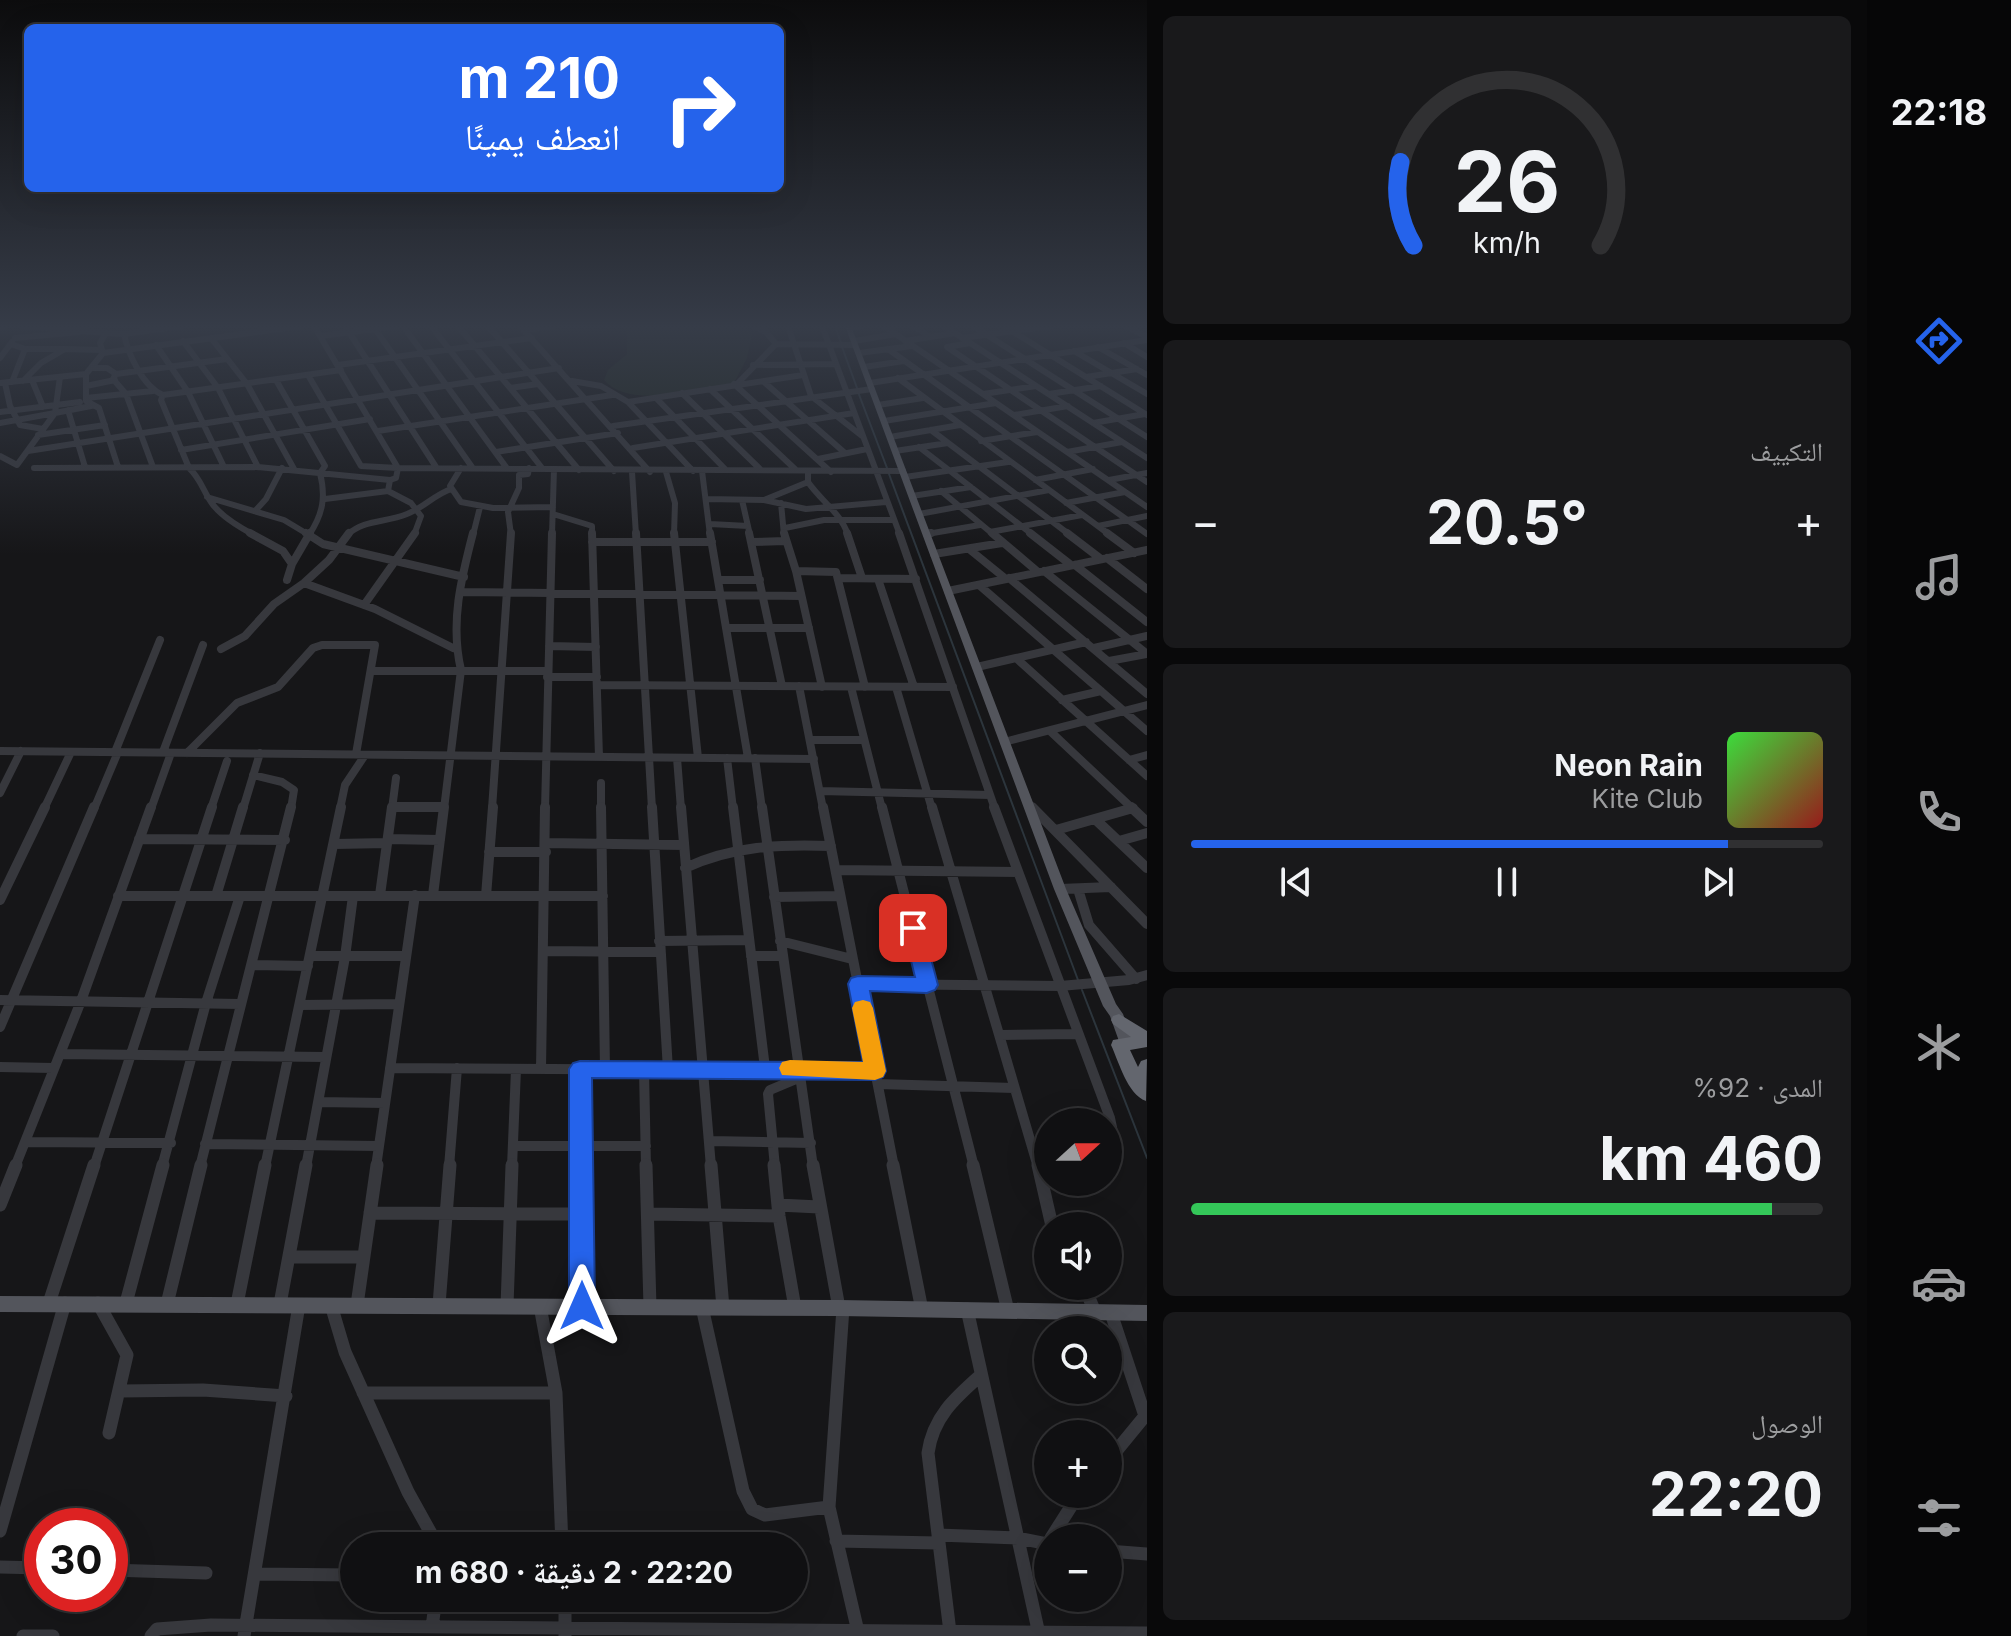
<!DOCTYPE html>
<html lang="ar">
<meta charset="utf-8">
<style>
body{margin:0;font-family:Inter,"Noto Naskh Arabic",sans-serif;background:#19191b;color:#f1f3f6;direction:rtl;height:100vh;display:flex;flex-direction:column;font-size:30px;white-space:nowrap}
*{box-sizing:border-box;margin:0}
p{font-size:26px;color:#9c9d9f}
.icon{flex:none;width:44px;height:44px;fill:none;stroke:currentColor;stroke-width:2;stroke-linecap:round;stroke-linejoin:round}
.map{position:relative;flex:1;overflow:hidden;direction:ltr}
.panel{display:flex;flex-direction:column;gap:16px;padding:16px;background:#09090a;width:720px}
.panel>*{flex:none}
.banner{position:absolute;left:24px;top:24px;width:760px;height:168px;border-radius:12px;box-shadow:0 8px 32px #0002,0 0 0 2px #303032;direction:rtl;background:#2563eb;color:#fff;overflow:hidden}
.needle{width:52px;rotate:69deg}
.fabs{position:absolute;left:1034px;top:1108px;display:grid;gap:16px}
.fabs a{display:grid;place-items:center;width:88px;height:88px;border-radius:50%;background:#101012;box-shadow:0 8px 32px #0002,0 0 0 2px #303032;font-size:40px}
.speed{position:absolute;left:24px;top:1508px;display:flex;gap:16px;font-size:40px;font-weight:700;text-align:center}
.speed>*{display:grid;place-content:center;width:104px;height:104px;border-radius:50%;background:#101012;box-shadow:0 8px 32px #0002,0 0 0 2px #303032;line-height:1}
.speed .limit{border:12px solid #d22;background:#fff;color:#111}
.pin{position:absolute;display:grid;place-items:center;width:68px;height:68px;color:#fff;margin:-34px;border-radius:16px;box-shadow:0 4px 12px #0006}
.me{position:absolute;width:88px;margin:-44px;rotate:0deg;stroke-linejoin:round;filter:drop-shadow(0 0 6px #0008)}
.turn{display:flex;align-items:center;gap:28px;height:168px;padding:0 32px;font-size:36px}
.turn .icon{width:104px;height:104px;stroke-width:2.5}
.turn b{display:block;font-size:56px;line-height:68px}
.big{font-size:60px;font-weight:700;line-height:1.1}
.panel .tile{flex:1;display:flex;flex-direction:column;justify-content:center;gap:12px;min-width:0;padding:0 28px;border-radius:12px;background:#19191b}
.panel .dial{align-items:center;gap:0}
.dial svg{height:208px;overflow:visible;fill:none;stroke:#303032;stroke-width:7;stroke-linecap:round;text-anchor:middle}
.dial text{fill:#f1f3f6;stroke:none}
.song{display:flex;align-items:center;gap:24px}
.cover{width:96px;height:96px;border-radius:12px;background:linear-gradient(135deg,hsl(120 70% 55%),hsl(0 70% 35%))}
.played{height:8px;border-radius:4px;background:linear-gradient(90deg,#2563eb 85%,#303032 85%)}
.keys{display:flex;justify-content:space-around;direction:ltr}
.heat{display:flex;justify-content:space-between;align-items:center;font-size:44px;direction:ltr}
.charge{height:12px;border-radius:6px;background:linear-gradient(90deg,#34c759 92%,#303032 0)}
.trip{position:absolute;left:340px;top:1532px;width:468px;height:80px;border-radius:40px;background:#101012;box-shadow:0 8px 32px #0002,0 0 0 2px #303032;font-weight:700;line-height:80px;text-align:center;direction:rtl}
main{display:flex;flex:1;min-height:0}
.tabs{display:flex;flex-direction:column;width:144px;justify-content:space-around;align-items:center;background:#060607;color:#9c9d9f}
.tabs .icon{width:56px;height:56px}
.tabs .active{color:#2563eb}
.tabs b{font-size:36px;color:#f1f3f6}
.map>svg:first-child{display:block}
.green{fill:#1e261f}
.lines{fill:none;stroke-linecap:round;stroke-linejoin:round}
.stream{stroke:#2c353c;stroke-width:2}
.minor-far3{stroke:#37383d;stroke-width:6}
.minor-far2{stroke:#37383d;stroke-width:8}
.minor-far1{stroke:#37383d;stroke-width:10}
.minor{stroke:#37383d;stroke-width:13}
.major{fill:#53555c;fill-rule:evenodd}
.highway{fill:#63666e;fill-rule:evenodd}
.route{fill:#2563eb;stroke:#184099;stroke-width:2}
.slow{fill:#f59e0b}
</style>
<main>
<nav class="tabs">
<b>22:18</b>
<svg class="icon active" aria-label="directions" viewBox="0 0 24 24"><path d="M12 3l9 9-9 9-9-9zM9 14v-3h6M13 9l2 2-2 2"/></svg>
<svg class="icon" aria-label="music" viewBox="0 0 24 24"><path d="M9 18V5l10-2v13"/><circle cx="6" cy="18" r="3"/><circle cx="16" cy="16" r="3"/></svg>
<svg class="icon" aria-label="phone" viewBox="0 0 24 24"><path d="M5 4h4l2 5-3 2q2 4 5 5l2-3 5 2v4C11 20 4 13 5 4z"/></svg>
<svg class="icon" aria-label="climate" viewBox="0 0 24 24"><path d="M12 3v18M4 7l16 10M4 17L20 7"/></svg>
<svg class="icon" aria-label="car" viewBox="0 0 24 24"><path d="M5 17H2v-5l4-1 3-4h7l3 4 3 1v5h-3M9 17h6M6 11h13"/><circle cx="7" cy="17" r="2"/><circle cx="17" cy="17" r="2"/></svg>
<svg class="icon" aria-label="filters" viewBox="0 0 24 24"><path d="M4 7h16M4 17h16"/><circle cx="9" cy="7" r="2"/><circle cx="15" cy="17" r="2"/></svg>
</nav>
<section class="panel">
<div class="tile dial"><svg viewBox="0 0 100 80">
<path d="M14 69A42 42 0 1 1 86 69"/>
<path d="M14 69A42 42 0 0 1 9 37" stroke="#2563eb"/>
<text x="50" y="56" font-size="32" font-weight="700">26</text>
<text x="50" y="72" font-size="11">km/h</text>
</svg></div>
<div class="tile"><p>التكييف</p>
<div class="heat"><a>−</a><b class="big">20.5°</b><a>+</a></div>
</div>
<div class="tile">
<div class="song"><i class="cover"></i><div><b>Neon Rain</b><p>Kite Club</p></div></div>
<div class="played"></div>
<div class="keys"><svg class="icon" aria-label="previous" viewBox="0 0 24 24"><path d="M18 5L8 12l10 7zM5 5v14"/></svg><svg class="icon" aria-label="pause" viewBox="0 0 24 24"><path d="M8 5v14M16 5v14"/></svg><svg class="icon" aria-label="next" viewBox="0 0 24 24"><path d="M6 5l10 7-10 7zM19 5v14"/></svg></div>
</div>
<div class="tile"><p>المدى · 92%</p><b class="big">460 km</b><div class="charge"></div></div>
<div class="tile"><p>الوصول</p><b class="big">22:20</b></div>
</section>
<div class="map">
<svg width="1147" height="1636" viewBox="0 0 1147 1636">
<rect width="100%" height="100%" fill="#161618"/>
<path class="green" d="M627,326H743L752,334L747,358L734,383C698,389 630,410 604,380L608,370L627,354Z"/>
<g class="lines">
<path class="stream" d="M835,326L841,343
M842,347L857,388
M858,392L887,468
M889,474L1078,980
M1082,990L1147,1158"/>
<path class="minor-far3" d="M23,326L106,333L100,343L103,353
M314,326L398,468L903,471
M345,326L436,467
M373,326L472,467
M403,326L506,467
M431,326L542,468
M458,326L579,470
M488,326L614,471
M520,326L650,472
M753,326L766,332L776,344L855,345
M788,326L811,396L862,436
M822,326L900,535
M884,326L1147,507
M914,326L930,337
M944,326L1147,458
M973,326L1147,437
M1004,326L1147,415
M1126,326L1147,337
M849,327L862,326
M0,328L5,326
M524,330L553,326
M106,333L124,334L182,326
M124,334C128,354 143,387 163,395L161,400L189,468C200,478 203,490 211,502C220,516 239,527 254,535
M320,336L398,326
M15,338L79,332
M211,338L247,384L294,469
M962,338L1051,326
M183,341L218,388L258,467
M854,341L896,334
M905,341L955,333
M970,343L947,347L1147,482
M1124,343L1147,357
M11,344L25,349H65L41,363L23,381
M156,345L188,392L224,467
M1098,347L1147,375
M65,349L102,350
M888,349L1147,534
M1074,351L1147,394
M859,353L912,346
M0,358L12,342
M338,365L532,338
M753,365L836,364
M864,367L904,361
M91,368H107L116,374L227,359
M116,374L113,379L126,394L153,467
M308,375L361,466L398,468L396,478L390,480L388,491L411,503L421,516L414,535
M1086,377L1137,369
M898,378L1110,535
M32,380L43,407
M276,380L325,466L320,473C326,497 323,514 309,535
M572,381L601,386L628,402L693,471
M12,382L25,349
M764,382L845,453
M0,383L86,374
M5,383L10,406L20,425L43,429
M870,383L1147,340
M734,384L831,472
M737,384L776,344
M86,386L115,380
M510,388L538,384
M710,389L796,470
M682,393L759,468
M983,394L1036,386
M1049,394L1101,386
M163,395L341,370
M86,398L153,391
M656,398L726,470
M628,402L803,375
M878,405L923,398
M68,410L85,467
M0,412L80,402
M1014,415L1068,406
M884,421L996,403
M0,423L55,413L60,377
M1093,423L1145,414
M613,426L872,389
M931,430L1070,535
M378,431L612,395
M38,435L105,425
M890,437L960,425
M981,441L1037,432
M919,447L1033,535
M633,448L854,413
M181,450L370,419
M28,451L559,368
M895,451L948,443
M496,452L618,433
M1067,452L1122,442
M0,456L17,465L55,413L91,406
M818,459L867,449
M118,467L99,408L86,401V374L103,353L301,326
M34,468L258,467L390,480
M461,468L450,486L461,502L493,508L553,507
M702,471L710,535
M632,472L636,535
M666,472L675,503L674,535
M905,477L1008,462
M1035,480L1093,469
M1109,480L1147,473
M808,482C821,501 841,513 848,535
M941,491L994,535
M912,496L971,487
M207,497L284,520L309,535
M325,499L388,491
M707,499L764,500L808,482V472
M742,500L750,535
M764,500L806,509L886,502
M781,503L784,535
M1066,503L1125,492
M256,510L266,499L282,468
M553,514L592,526V535
M919,514L1049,490
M710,524L748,526
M1098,526L1147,516
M785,528L824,520H893
M990,532L1082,515
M927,534L980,525
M347,535C365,519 385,523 407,514C423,508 434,495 451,489
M473,535L480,507
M511,535L508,512L519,488V475L528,474L529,468
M552,535L554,469"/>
<path class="minor-far2" d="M250,533L283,551L292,564L287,580
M306,533L323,544L464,577
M592,533L599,757
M636,533L652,809
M674,533L698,758
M710,533L748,758
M749,533L782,686
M784,533L796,571L822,687
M847,533L862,578
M899,533L995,809
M992,533L1038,572
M1030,533L1071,565
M1067,533L1101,559
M1107,533L1134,553
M927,534L931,533
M592,542H712
M752,542L785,541
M969,549L1006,579
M934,554L1002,543
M1107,558L1147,589
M292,564L310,533
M1075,565L1147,622
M796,571L836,572L865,687
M1044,571L1146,653
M838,578L916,579
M1009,578L1147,694
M878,579L914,687
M719,580H760
M304,583L375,609L453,648
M979,585L1147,731
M948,591L1147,550
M460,592L801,596
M364,605L415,533
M726,628H809
M549,646L596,647
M1094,648L1147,636
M221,649L245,636L274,604L304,583L329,560L349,533
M1016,658L1086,642
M1109,661L1147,654
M977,667L1016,658L1147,776
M371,671H548
M547,677H597
M598,685L953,687
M799,686L823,809
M851,687L882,809
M896,687L932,809
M1062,700L1101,691
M1050,731L1133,809
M810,740H864
M1004,742L1147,705
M0,751L814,759
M115,752L160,640
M163,752L203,645
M187,753L237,703L278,687L313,648L322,645H375L356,754
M677,758L681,809
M727,758L733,809
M755,758L762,809
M1129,760L1147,755
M253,775L282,782L294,790L291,809
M601,783V809
M820,791L990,795
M0,793L21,751
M1029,804L1034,809
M392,807H443
M44,809L71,752
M94,809L118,752
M151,809L171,753
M211,809L227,761
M243,809L260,753
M340,809L345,785L365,755
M392,809L396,778
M444,809L461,670C450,623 461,579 473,533
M492,809L511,533
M545,809L552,533
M1130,809L1133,808"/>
<path class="minor-far1" d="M392,807H443
M601,807L605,1069
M652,807L668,1070
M681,807L711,1167
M733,807L765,1068
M762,807L813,1167
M823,807L894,1167
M882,807L974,1167
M932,807L1038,1167
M994,807L1110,1118L1113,1132L1108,1140
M1032,807L1147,924
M1131,807L1147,822
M1095,819L1147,868
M1056,830L1133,808
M139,839L285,840
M388,839L440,840
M1119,841L1147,833
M546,843L684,845
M335,844L387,843
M489,852H546
M685,868C732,846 780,844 831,846
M836,870L1018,872
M1060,889L1111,887
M1078,889L1089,925L1136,979
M380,895L392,807
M433,895L444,807
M118,896H603
M216,896L243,807
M486,896L493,807
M774,897L840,896
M0,900L45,807
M659,941L748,940
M780,941L852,959
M543,951L659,952
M310,956H406
M751,956H781
M251,965L308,966
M858,984L1060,986L1129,980L1147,975
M0,1000L240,1004
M300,1005L399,1004
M0,1027L94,807
M1001,1035L1078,1034
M60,1054L326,1057
M0,1067L53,1068
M390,1068L875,1071
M541,1069L545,807
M580,1069L581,1167
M644,1070L646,1167
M878,1084L1014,1088
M318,1102L385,1103
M710,1141L811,1143
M27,1142L171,1143
M205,1144L379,1146
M515,1146H646
M15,1167L81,1001L151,807
M94,1167L212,807
M162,1167L206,1003L240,896
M200,1167L291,807
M265,1167L341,807
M306,1167L345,957L353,896
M376,1167L415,895
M449,1167L457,1068
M512,1167L516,1069
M775,1167L768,1094L770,1090L801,1077"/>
<path class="minor" d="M581,1165L582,1306
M646,1165L650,1307
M711,1165L723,1308
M774,1165L779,1216L795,1308
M813,1165L839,1308
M893,1165L922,1310
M973,1165L1008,1311
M1038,1165L1052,1226
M0,1205L16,1165
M778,1205L819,1207
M370,1213L581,1214
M648,1214L779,1216
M289,1257H363
M1084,1286L1095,1312
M49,1303L94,1165
M98,1303L127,1355L109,1433
M126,1303L163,1165
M167,1304L201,1165
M237,1304L265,1165
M280,1304L306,1165
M331,1305L345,1352L408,1492L438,1546
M357,1305L377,1165
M439,1305L450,1165
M507,1306L512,1165
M540,1306L556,1393L562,1546
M702,1307L743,1491L752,1509L765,1515L829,1507
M843,1308L829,1507L859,1636
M967,1309L1039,1634
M121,1391L203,1390L286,1396
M363,1393H556
M1108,1461L1145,1416L1111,1313
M0,1531L65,1303
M938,1535L1018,1538L1048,1544
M1051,1538L1079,1494
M836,1541L938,1543
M503,1546L522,1541L562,1540
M1108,1551L1147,1554
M0,1567L42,1568
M110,1570L206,1573
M255,1574L354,1575
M565,1598V1636
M432,1627L436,1598
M950,1632L928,1453C933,1417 955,1398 981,1375
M23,1636H53
M151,1636L157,1629L211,1625L1147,1633
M244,1636L299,1305"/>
<path class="major" d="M845,326H851L1066,889L1116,1004L1123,1014L1134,1044L1132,1048L1127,1049L1122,1048L1120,1044L1110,1016L1103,1006L1054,889Z
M0,1296L839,1300L1147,1305V1321L839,1316L0,1312Z"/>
<path class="highway" d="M1119,1014L1147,1031V1047L1130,1050L1138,1067L1141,1061L1147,1059L1146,1101C1127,1094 1119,1062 1111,1045L1113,1040L1131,1037L1113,1024L1111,1020L1113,1016Z"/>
</g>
<linearGradient id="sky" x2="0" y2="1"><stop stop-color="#0c0c0d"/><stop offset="0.59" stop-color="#363c48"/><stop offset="1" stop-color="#363c48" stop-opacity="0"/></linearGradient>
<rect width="1147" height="555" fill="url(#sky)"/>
<path class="route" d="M913,921L923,928L938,985L935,990L927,993L870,991L886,1071L883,1077L875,1080L592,1078L595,1306L591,1315L582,1318L573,1315L569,1306V1069L573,1063L580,1061L863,1062L848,984L851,978L858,976L915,977L903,928Z"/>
<path class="slow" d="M863,1000L870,1002L873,1008L886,1071L883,1077L875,1080L782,1075L779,1068L782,1062L790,1060L863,1062L852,1008L855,1002Z"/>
</svg>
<div class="fabs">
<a><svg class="needle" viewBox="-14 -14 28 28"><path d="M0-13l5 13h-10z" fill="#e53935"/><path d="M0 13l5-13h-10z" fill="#9c9d9f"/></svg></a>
<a><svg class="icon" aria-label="sound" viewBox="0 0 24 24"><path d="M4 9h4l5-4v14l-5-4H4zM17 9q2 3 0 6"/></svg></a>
<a><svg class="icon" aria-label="search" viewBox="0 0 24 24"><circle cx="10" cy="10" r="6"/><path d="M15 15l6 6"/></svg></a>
<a>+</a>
<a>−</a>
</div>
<div class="speed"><div class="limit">30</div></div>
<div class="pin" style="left:913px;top:928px;background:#d93025"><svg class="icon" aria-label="arrive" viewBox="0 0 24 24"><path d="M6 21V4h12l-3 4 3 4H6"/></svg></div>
<svg class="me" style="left:582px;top:1306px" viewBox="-20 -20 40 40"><path d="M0-17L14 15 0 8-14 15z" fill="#2563eb" stroke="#fff" stroke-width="4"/></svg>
<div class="trip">22:20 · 2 دقيقة · 680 m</div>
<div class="banner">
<div class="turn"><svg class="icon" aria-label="right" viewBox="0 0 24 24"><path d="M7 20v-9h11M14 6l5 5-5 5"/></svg><div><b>210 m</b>انعطف يمينًا</div></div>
</div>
</div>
</main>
